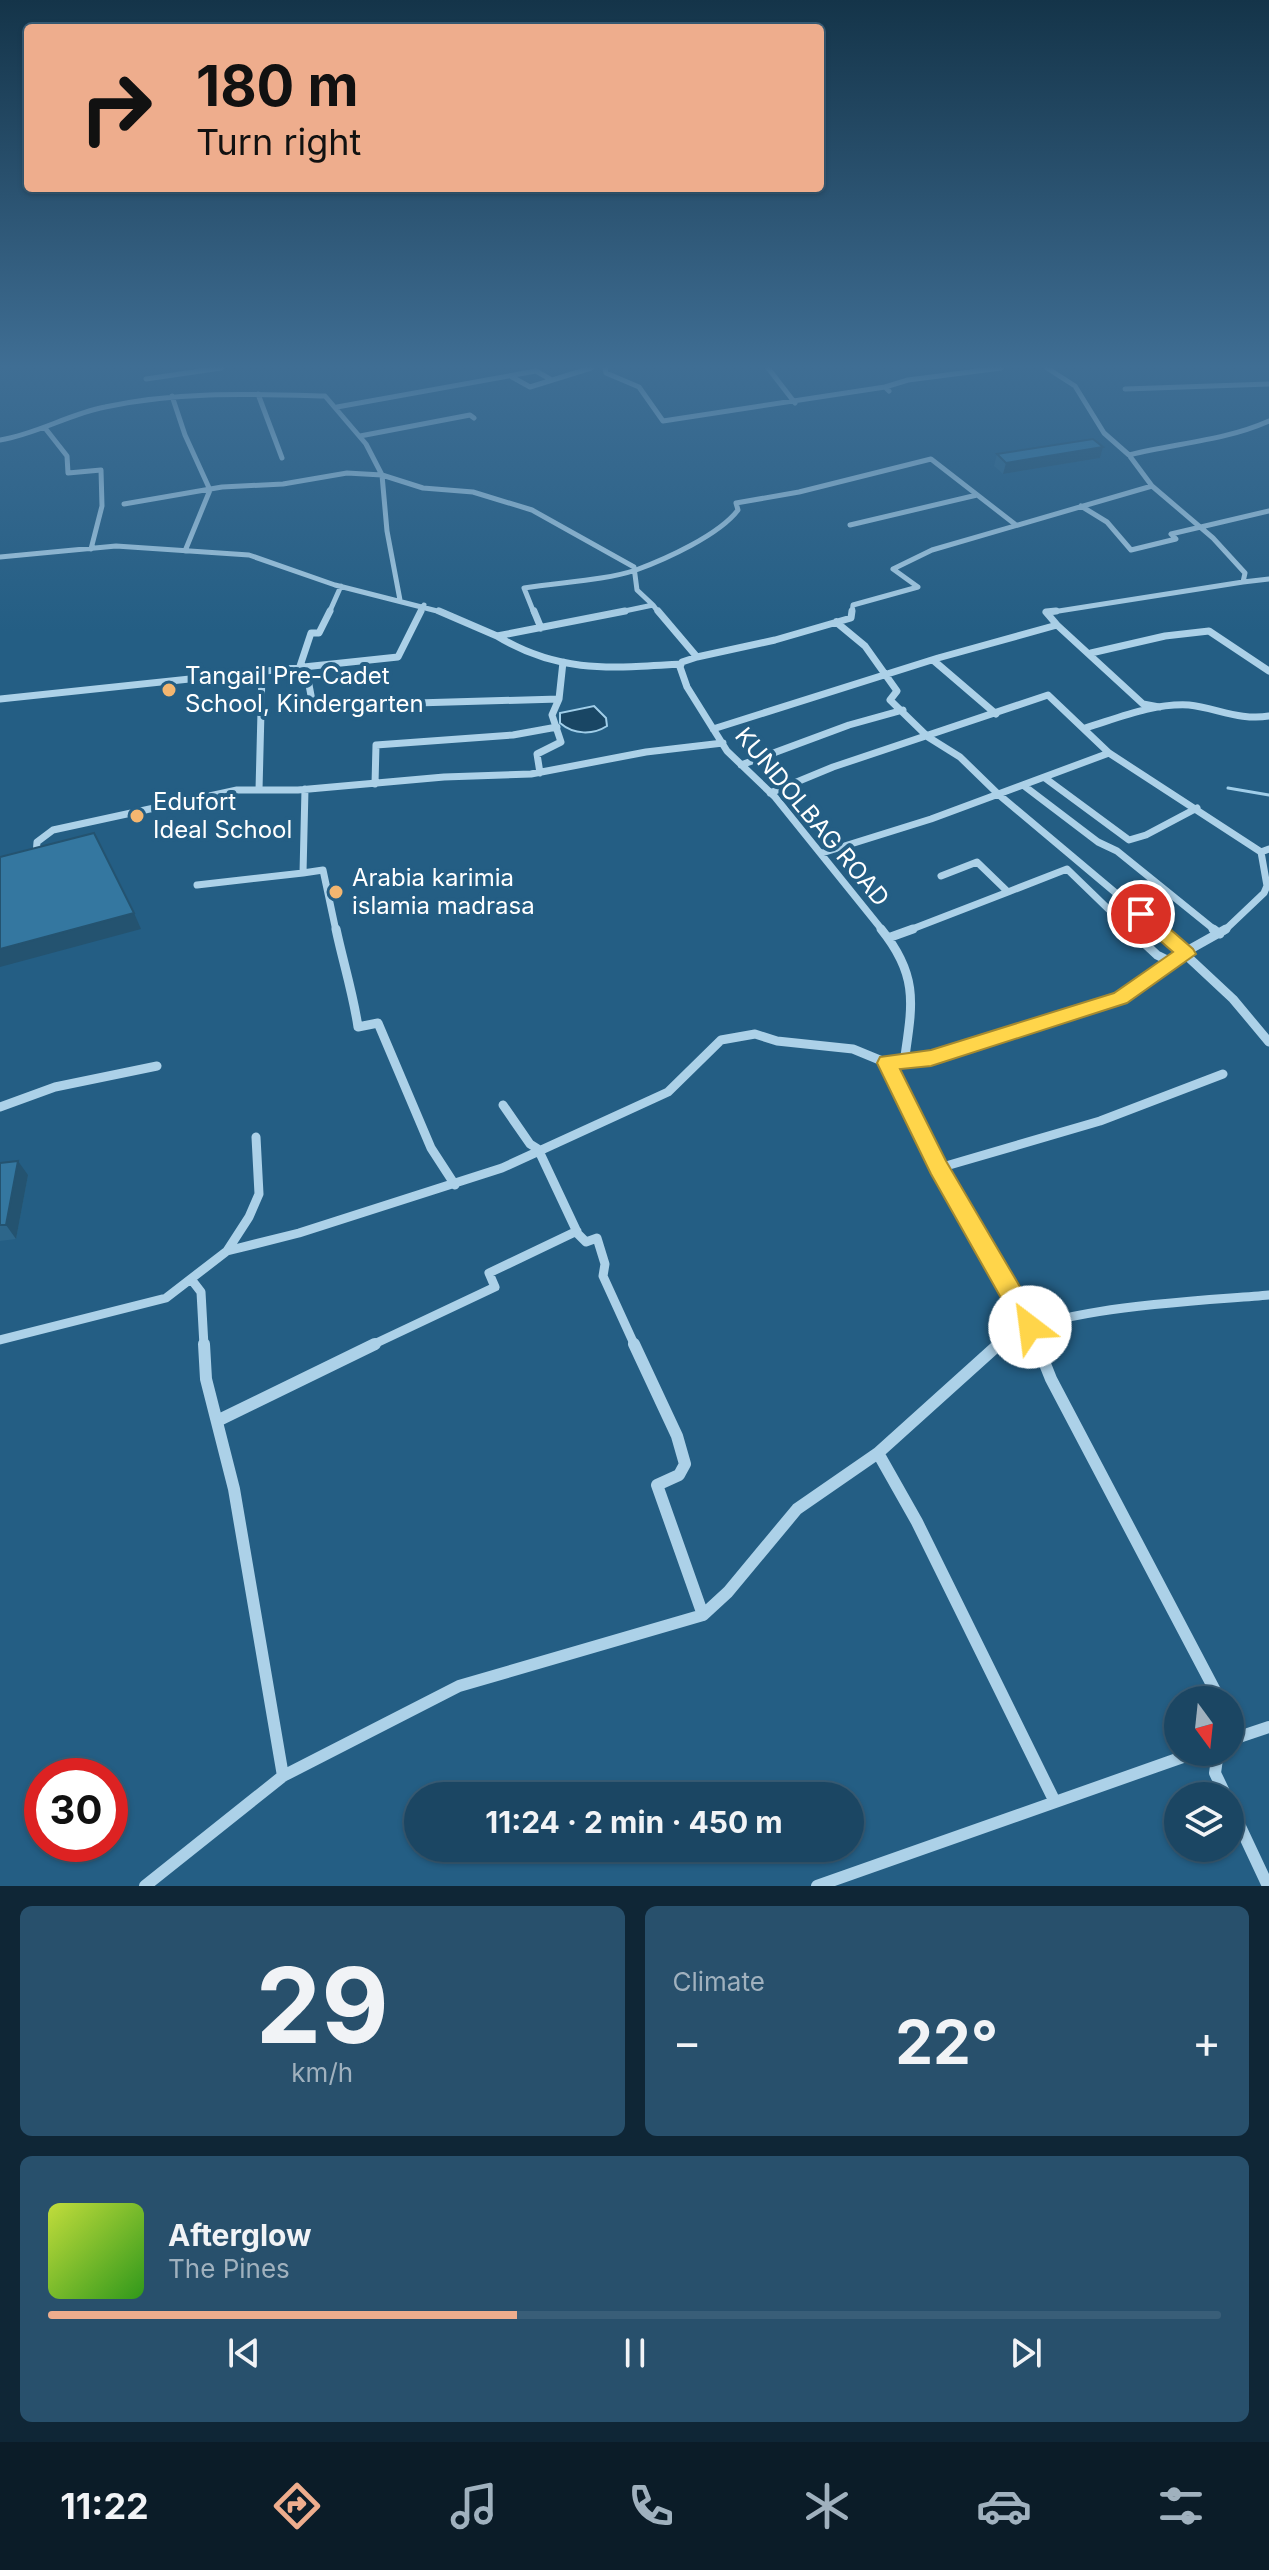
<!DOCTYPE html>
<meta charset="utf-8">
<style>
body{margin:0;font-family:Inter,sans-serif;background:#28506c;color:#f1f3f6;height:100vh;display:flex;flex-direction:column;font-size:30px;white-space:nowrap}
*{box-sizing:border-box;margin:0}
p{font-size:26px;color:#a0b1be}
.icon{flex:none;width:44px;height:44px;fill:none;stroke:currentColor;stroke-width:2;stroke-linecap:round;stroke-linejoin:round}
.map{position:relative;height:1886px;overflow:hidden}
.panel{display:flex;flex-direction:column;gap:20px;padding:20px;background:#0f2636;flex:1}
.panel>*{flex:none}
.top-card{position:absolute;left:24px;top:24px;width:800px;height:168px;border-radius:8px;box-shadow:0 2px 6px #0004,0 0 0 2px #395e78;background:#eead8d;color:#111;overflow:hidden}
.needle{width:52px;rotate:165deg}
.fabs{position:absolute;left:1164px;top:1686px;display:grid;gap:16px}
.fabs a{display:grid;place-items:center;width:80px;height:80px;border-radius:50%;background:#1b4663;box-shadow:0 2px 6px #0004,0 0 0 2px #395e78;font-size:40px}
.speed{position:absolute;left:24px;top:1758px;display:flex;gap:16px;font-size:40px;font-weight:700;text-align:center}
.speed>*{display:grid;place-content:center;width:104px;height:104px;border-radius:50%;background:#1b4663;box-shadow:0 2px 6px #0004,0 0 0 2px #395e78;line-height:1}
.speed .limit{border:12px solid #d22;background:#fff;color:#111}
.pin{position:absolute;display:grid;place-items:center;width:68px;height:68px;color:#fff;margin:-34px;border:4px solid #fff;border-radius:50%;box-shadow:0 2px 8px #0007}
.me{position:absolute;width:88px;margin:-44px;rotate:330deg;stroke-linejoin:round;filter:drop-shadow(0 0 6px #0008)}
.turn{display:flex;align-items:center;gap:28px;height:168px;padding:0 40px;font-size:36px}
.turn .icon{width:104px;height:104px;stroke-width:2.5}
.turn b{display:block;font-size:56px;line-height:68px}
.big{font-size:60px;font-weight:700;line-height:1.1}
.panel .tile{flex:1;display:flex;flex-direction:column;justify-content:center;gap:12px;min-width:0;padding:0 28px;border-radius:12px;background:#28506c}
.panel .dial{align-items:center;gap:0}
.dial b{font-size:104px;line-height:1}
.song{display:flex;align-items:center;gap:24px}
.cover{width:96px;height:96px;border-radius:12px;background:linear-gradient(135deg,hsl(70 70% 55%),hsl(110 70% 35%))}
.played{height:8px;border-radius:4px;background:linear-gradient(90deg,#eead8d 40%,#395e78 40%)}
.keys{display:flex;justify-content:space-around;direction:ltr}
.heat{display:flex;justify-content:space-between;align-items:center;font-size:44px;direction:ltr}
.panel .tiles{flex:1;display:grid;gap:20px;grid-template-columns:1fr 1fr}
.tile:last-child{grid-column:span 2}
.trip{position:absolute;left:404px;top:1782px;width:460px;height:80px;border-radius:40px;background:#1b4663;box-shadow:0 2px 6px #0004,0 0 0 2px #395e78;font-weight:700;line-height:80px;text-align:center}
.menu{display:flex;height:128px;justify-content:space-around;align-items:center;background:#0b1c28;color:#a0b1be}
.menu .icon{width:56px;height:56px}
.menu .current{color:#eead8d}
.menu b{font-size:36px;color:#f1f3f6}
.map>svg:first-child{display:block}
.water{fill:#194664;stroke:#a0cee9;stroke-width:2}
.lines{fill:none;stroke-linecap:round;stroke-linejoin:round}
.stream{stroke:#a0cee9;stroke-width:3}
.minor-far3{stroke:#acd1e8;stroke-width:5}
.minor-far2{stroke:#acd1e8;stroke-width:7}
.minor-far1{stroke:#acd1e8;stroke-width:9}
.minor{stroke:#acd1e8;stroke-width:12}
.wall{fill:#2d668a}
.shaded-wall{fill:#245370}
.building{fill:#3477a0;stroke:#245370;stroke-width:2}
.route{fill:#ffd54a;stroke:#a68a30;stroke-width:2}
.poi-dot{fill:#f3b670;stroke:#245e84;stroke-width:3}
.labels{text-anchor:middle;stroke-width:8;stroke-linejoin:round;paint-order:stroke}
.poi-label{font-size:24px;fill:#fff;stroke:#245e84;text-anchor:start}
.street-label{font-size:24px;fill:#fff;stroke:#245e84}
</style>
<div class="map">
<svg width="1269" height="1886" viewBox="0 0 1269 1886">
<rect width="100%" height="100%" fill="#245e84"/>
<path class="water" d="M594,706L606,718L607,726C593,735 574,735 560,723V713Z"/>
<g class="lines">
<path class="stream" d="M1228,788L1269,795"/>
<path class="minor-far3" d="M605,368L606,373L639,387L663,421L885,387L889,391
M768,368L795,403
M512,377L530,387L591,368
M146,379L221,368
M885,387L908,380L1001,368
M1125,389L1269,384
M258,394L282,458
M172,396L185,435L210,490L185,551
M337,407L536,371L550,379
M45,428L67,456L68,473L101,470L102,506L91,549
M360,436L470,415L474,418
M0,440C37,434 69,414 105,407C178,391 251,394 325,396L366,444L382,475L423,488L473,492L532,510L634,567L637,590L653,605
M1129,455C1176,443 1224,441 1269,421
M124,504L222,487L283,484L347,473L382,475L387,531L400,600
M1081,506L1107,522L1131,550L1176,539L1171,534L1269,511
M850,525L977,495
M0,557L116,546L249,555L335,585L445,613
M1243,582L1269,579
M329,613L341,586
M420,613L424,605
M534,613L524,588C559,582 603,581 636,570C666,559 719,535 738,510L736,503L799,492L931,459L1016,525
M615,613L653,605L659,613
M852,613L853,605L918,587L893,569L932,550L1152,486L1129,455L1104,433L1075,386L1047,368
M1046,613L1243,582L1245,573L1213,538L1152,486"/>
<path class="minor-far2" d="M439,611L497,636L625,611
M534,611L541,628
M658,611L697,657L775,640L851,618L852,611
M836,622L865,646L897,691L890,700L928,737L960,757L998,794L1161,931
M1057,625L1143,704L1159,707
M497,636C559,674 612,668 681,664
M1091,653L1165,636L1209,631L1269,671
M697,657L682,662L680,667L687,687L727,751L775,797L883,931
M933,660L996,714
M299,669L311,633H319L330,611
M306,669L313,706L356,709L416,703L559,699L563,662
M0,699L398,657L421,611
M1085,728C1118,718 1153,703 1189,705C1216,708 1241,721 1269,716
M713,729L938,658L1057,625L1046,612L1056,611
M741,765L849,725L903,710
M540,773L537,754L561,742L552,715L559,699
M1045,778L1129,840L1146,835L1197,808
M375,784L376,745L513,735L557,727
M1023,785L1098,842L1117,851L1216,931
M259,790L262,672
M770,793L833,767L1048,695L1109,753L1261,852
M822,853L931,819L1109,753
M36,855L37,842L53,830L237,790H298L444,777L531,774L646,752L723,743
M303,873L323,870L336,931
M941,876L977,862L1008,892L1067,869L1131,931
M197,885L303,873L305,789
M907,931L1008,892
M1224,931L1264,893L1267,886L1261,852L1269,849"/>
<path class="minor-far1" d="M336,929C343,962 353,993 358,1027L378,1023L431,1148L455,1185
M881,929C920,977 912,1006 904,1063
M1129,929L1157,955L1169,961
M1158,929L1233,999L1269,1042
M1213,929L1220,934
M888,938L913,929
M887,1063L939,1168L1030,1327L1037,1346
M503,1105L530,1144L538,1149L578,1234L586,1242L597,1238L605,1264L603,1276L635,1346
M0,1107L55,1087L157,1066
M939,1168L1100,1121L1223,1074
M227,1251L249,1217L259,1194L256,1137
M191,1279L201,1292L204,1346
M0,1340L166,1298L227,1251L299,1233L502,1168L668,1092L721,1040L755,1034L777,1041L853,1049L887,1063L931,1058L1121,998L1169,961L1226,929
M370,1346L495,1287L489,1273L577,1231
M997,1346C1040,1306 1207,1301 1269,1295"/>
<path class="minor" d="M204,1344L206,1379L234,1489L283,1776
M634,1344L677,1436L685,1464L679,1475L657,1485L703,1615
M1037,1344L1051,1379L1220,1700
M217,1421L375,1344
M878,1453L917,1522L1055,1802
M1230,1719L1234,1727L1230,1732
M1230,1740L1269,1727
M1218,1752L1215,1773L1226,1796
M1230,1805L1268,1886
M145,1886L283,1776L459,1686L703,1615L728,1592L797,1509L878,1453L999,1344
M817,1886L1197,1752"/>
</g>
<path class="wall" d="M1103,447L1100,458L1003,474L994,466L997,454Z
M0,1163L28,1175L16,1239L0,1241Z"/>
<path class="shaded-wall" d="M1103,447L1100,458L1003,474L1006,463Z
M134,913L141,929L0,967V949Z
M18,1161L28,1175L16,1239L6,1225Z"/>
<path class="building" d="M1093,439L1103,447L1006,463L997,454Z
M94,833L134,913L0,949V857Z
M18,1161L6,1225H0V1163Z"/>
<linearGradient id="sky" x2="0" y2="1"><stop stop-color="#143449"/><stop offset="0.58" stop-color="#3f6e94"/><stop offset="1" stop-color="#3f6e94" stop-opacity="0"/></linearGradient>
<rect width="1269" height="632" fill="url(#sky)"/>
<path class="route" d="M1141,908L1147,909L1193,949L1196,954L1127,1003L931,1066L900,1069L946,1161L1039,1319L1042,1327L1039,1335L1030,1338L1022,1335L931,1174L877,1063L880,1057L931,1050L1114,993L1173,952L1135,919L1132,914Z"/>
<g class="poi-dot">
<circle cx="169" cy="690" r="8"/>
<circle cx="137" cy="816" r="8"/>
<circle cx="336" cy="892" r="8"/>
</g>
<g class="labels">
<g class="poi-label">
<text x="185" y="684">Tangail Pre-Cadet<tspan x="185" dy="28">School, Kindergarten</tspan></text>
<text x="153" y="810">Edufort<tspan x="153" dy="28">Ideal School</tspan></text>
<text x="352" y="886">Arabia karimia<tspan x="352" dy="28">islamia madrasa</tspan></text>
</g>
<g class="street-label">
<text transform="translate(812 817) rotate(50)" y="8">KUNDOLBAG ROAD</text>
</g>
</g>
</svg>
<div class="fabs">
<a><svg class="needle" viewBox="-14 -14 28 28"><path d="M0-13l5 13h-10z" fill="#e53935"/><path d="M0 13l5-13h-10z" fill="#a0b1be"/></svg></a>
<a><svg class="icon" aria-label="layers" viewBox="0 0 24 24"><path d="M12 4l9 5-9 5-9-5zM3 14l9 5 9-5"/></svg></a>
</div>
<div class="speed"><div class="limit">30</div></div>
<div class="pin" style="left:1141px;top:914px;background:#d93025"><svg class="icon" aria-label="arrive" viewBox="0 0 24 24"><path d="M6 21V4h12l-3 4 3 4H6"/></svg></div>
<svg class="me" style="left:1030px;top:1327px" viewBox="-20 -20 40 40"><circle r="19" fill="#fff"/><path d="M0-13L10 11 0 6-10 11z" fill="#ffd54a"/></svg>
<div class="trip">11:24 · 2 min · 450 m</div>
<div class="top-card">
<div class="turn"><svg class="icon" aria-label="right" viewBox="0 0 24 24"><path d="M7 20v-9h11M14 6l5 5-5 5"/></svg><div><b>180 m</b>Turn right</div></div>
</div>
</div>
<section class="panel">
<div class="tiles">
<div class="tile dial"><b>29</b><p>km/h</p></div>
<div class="tile"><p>Climate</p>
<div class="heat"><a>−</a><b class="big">22°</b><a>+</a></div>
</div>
<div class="tile">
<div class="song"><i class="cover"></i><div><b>Afterglow</b><p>The Pines</p></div></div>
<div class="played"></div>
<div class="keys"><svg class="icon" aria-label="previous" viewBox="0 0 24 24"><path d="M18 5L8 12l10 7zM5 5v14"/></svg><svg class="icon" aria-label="pause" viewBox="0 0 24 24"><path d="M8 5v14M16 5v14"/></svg><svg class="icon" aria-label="next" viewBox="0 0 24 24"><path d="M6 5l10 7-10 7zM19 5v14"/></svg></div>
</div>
</div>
</section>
<nav class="menu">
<b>11:22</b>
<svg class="icon current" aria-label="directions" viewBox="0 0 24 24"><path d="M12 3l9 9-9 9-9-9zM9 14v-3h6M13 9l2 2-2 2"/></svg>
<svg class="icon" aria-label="music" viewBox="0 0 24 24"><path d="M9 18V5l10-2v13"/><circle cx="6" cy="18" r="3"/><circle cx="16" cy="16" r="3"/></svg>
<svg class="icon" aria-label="phone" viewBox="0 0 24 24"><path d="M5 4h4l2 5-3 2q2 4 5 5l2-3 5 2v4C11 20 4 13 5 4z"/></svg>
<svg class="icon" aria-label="climate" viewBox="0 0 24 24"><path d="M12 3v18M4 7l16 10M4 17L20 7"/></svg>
<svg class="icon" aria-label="car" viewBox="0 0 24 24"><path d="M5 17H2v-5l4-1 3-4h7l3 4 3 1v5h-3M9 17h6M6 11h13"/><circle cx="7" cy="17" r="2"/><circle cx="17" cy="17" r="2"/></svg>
<svg class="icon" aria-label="filters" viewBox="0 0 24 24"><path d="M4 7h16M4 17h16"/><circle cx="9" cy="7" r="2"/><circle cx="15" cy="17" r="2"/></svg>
</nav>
